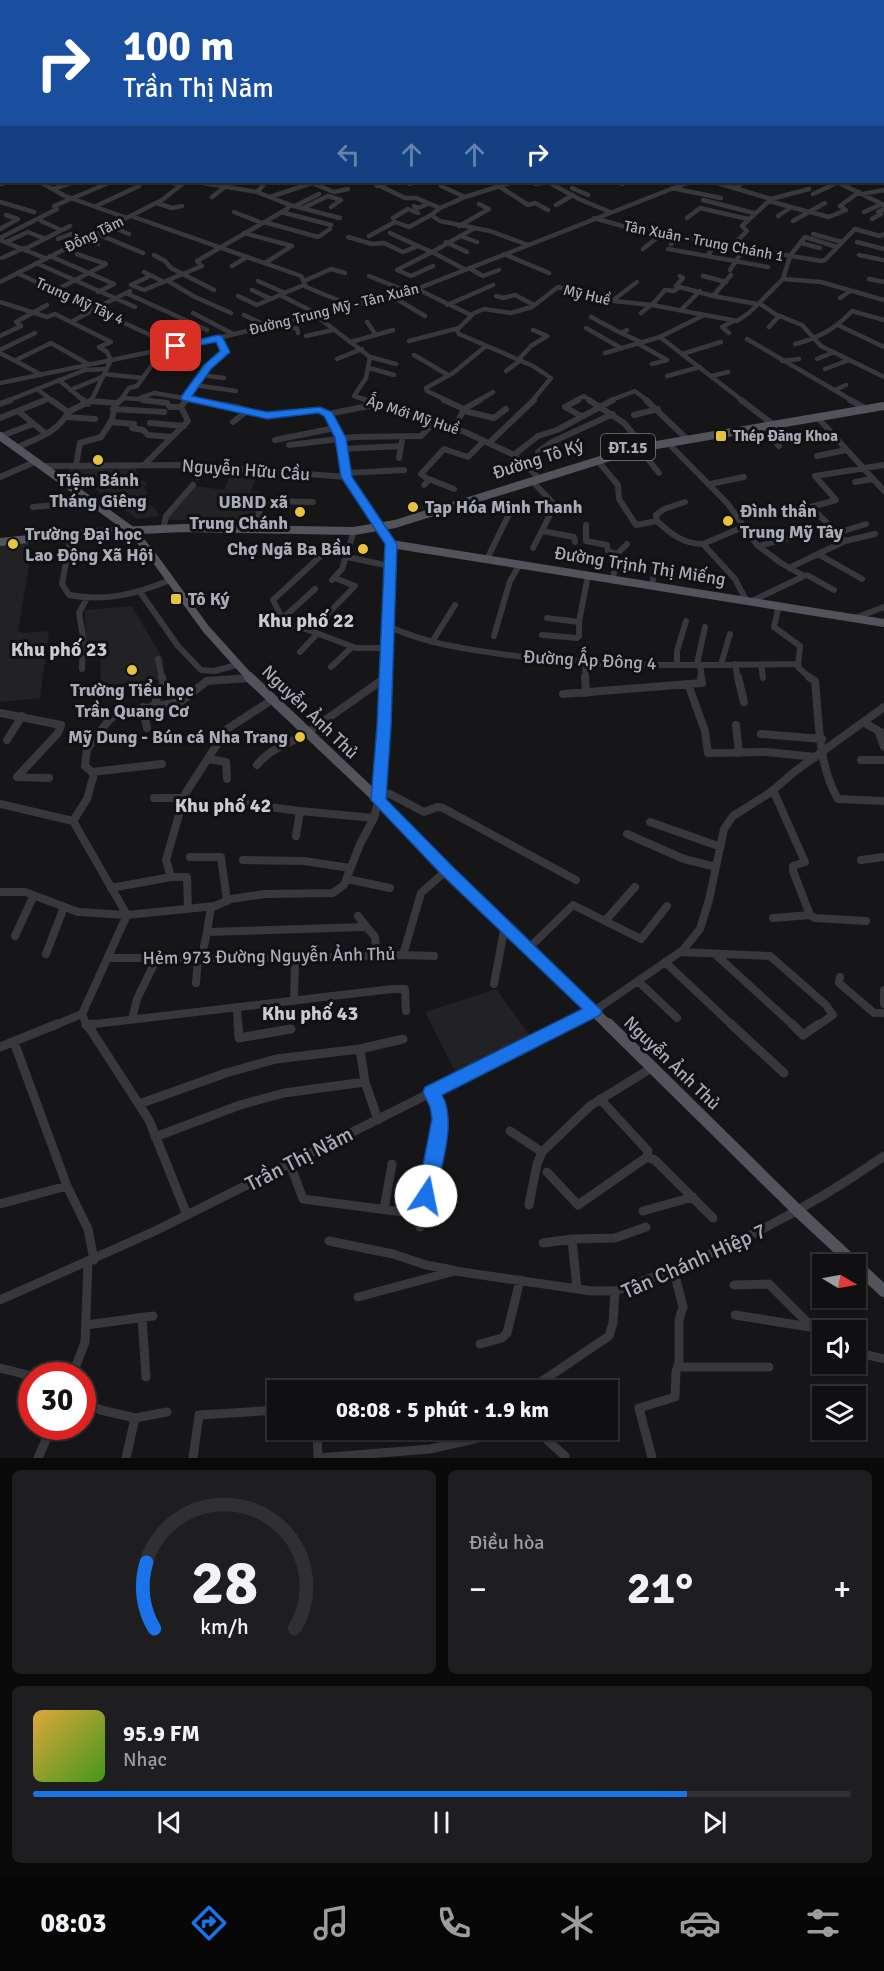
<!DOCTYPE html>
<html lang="vi">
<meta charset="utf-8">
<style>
body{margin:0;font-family:Signika,sans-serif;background:#1e1e20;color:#f1f3f6;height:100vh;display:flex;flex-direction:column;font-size:22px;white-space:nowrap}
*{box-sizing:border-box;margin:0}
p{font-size:20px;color:#9c9d9f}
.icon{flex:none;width:33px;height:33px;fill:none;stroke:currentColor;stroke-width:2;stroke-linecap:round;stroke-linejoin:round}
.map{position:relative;height:1458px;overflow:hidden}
.sheet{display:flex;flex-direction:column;gap:12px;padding:12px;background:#09090a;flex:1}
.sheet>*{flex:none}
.hud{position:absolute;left:0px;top:0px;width:885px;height:183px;box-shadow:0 2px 4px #0004,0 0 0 2px #303032;background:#1a4fa0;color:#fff;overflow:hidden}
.needle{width:39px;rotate:100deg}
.fabs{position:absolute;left:812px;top:1254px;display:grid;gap:12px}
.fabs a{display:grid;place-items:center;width:54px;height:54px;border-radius:0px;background:#101012;box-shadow:0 2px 4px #0004,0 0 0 2px #303032;font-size:30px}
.speed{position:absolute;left:18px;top:1362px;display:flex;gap:12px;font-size:30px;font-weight:700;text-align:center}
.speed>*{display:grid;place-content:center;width:78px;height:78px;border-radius:50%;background:#101012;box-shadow:0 2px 4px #0004,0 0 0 2px #303032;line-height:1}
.speed .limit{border:9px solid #d22;background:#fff;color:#111}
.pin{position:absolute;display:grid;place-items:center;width:51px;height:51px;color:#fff;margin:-26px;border-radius:12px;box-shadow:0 3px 9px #0006}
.me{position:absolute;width:66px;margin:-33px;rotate:11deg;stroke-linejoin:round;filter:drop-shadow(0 0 4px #0008)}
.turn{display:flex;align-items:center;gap:21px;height:126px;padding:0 24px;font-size:27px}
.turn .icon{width:78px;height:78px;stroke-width:2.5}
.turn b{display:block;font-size:42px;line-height:51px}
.lanes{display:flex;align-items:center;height:57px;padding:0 24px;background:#0003;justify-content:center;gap:30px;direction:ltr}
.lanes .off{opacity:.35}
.big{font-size:45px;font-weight:800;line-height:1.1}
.sheet .tile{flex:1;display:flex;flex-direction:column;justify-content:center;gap:9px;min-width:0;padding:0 21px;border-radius:9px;background:#1e1e20}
.sheet .dial{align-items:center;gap:0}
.dial svg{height:156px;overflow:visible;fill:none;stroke:#303032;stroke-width:7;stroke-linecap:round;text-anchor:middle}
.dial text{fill:#f1f3f6;stroke:none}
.song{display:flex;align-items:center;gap:18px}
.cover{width:72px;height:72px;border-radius:9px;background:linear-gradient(135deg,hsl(40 70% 55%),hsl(100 70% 35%))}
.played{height:6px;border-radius:3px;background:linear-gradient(90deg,#1a73e8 80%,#303032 80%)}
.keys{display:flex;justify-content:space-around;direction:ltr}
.heat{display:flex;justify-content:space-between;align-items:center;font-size:33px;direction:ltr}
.sheet .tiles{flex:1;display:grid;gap:12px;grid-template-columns:1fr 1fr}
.tile:last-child{grid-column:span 2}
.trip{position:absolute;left:267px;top:1380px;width:351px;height:60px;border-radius:0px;background:#101012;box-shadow:0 2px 4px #0004,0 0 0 2px #303032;font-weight:800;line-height:60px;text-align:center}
.tab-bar{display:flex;height:96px;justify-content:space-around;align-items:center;background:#060607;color:#9c9d9f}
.tab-bar .icon{width:42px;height:42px}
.tab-bar .on{color:#1a73e8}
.tab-bar b{font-size:27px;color:#f1f3f6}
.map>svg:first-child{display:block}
.built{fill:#222225}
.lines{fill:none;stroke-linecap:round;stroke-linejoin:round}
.minor-far4{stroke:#37373c;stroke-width:4}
.minor-far3{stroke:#37373c;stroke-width:4.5}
.minor-far2{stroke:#37373c;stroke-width:6}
.minor-far1{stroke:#37373c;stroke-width:8}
.minor{stroke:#37373c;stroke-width:9}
.major-far2{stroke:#53545b;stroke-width:8}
.major-far1{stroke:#53545b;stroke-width:10}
.major{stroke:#53545b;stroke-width:12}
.highway{fill:#64656d;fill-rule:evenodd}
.route{fill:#1a73e8;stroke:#114b97;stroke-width:1.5}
.poi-dot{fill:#e5c440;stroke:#111113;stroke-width:2}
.labels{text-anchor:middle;stroke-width:6;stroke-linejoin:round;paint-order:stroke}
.far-street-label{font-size:15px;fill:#a9abb7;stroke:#111113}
.far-poi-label{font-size:15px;font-weight:bold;fill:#a9abb7;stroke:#111113;text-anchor:start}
.shield{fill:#111113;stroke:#7b7d86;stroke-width:1.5}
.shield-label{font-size:16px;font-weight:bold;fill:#a9abb7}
.street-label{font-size:18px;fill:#a9abb7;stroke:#111113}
.poi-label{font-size:18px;font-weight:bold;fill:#a9abb7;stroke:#111113;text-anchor:start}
.neighbourhood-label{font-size:20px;font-weight:bold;fill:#cacbd3;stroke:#111113}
.near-street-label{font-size:21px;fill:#a9abb7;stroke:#111113}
</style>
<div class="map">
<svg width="884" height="1458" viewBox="0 0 884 1458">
<rect width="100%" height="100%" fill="#161618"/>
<path class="built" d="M70,467H136L138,478L148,484L143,487L147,492V504L155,508L160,516L137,519L68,470Z
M232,471L258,473L251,491L262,492L253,520H168V517L195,486L224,490Z
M29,543L28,548H32L18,631L24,633L49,631L40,698L0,702V546Z
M132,606L164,661V679L101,686L100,659L86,660L85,610Z
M496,989L531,1037L456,1073L425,1012Z"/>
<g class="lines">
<path class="minor-far4" d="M125,0L127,2
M307,0L309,2
M467,0L469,2
M518,0L520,2
M559,0L561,2
M581,0L583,2
M709,0L719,2
M788,0L796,2
M877,0L879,2
M737,1L741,2
M53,2L65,0
M152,2L162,0
M210,2L213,1
M277,2L284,0
M364,2L368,1
M383,2L393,0
M485,2L495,0
M832,2L840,0"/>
<path class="minor-far3" d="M40,182L65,196L127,218
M167,182L181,185
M372,182L405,198H416L440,208L431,215L440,221L490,231L528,245
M406,182L410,184
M532,182L535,184L548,182L579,199L610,212
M714,182L771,199L809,189
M837,182L884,205
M312,183L334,192L348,189
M0,184L5,183
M622,184L626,182
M377,186L390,182
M441,186L465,197
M499,186L528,205L535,203L548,210
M737,187L744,182
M572,188L588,195
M672,188L721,198
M53,189L74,182
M257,192L266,182
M813,194L839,182
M863,194L884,190
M212,197L226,186
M270,197L312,183L310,182
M703,200L754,213
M769,201L809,212L825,203
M0,202L34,212
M157,203L172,208L182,206
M290,205L340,218
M556,205L573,195
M96,206L139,186
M295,206L319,194
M414,206L418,208L428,204
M840,206L859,192
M303,208L328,196L341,200L331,207
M440,208L465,197L513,182
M234,212L262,223
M281,212L331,225
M810,212L829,217L846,210L840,206
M864,212L882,204
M131,216L301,276L306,287L350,305
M778,216L790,208
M393,218L408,209L418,213
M594,218L633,229L821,261L825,260L855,229L880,236L884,234
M687,218L700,208L748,219
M872,219L881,214L878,212L884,209
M41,221L61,230
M793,221L809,212
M264,222L318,237L330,229
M110,226L129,234
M459,226L489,209L479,204
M0,229L18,219L6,215
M95,233L143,253
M244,233L292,246L265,263
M390,233L418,246
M813,234L842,242
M369,236L395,222L409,227L431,215
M460,236L477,242
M348,237L372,244L384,243L403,252L418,246L432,252
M0,238L57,209L54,206L111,182
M58,239L71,234L98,244
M0,240L45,258
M6,242L28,232L43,238
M446,242L467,252
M718,242L707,256L768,267
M857,242L884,249
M801,243L820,248
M671,244L680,236
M734,244L747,231L742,226L771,199
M25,249L70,226
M643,249L663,233
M668,249L707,256
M432,252L397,270L411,276L433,266
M504,254L549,273
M154,255L165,261L171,268L214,290
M859,255L883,260
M50,256L114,284L98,292
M2,258L24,248
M36,263L135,307
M232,266L247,257
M469,268L483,276L499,270
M464,269L432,252L473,229
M730,270L745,247
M144,272L164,282
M17,273L176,347
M731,275L713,296L757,304
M369,276L409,292
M680,276L683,278L676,286L713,296
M703,276L726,282
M148,277L131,285L144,290L202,266L197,261L287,209L290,205L257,192L197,182
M783,279L821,282L884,300
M869,279L884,282
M168,281L195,297L231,313
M258,281L285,293
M304,281L331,269L345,273
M0,282L162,200L185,182
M417,289L471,315
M56,290L106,264L77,254
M252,290L271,299
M126,293L207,330
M282,294L304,285
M238,296L257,305L280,295L317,314
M496,296L503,298L515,295L534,305
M393,297L425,316
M840,298L850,291
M612,301L637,282
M0,302L47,317L55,314L111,342L99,347L107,352L111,360L91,401
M759,303L775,314L802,325L821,346L884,377
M447,305L493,285
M652,305L665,290L674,291L680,287
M94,309L130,291
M681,310L700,291
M193,313L233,334
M641,313L651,305
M244,315L267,326
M315,315L370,357L366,378L354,396L369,401
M591,317L621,333
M71,322L95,309
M285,322L288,328H297L298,333
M367,322L376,335
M838,325L884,347
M21,326L16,322L47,305
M769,327L779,316
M586,328L621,348
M533,330L547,336
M627,330L621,333L641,342
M729,333L722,327L734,321
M0,336L21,326
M306,336L333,330
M660,337L743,401
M747,339L853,401
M409,341L459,328
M351,342L393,330
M637,343L667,360L652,364
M795,344C819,338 835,329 852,311L884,320
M0,350L35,333
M0,353L40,374
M605,353L660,337L704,315
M682,354L721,342
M414,355L448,375
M370,357L396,364
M337,359L362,349
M519,359L531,346L547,336
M817,359L834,352
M16,360L51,343L88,364
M782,361L799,359
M369,368L394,375
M825,369L849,360
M506,371L521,360
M104,374L143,378
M201,375L224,378
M667,376L700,367
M712,376L728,372
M59,380L84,401
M0,383L218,338L409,292L689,182
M194,385L236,391
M37,389L53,401
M70,390L102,377
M835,390L846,385
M123,398L137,399L154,393L201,401
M139,399L153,401
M7,401L85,370L107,369
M42,401L49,398
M120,401L129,388L137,386L154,362
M185,401L207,367L225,352L218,338
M448,401L427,391L426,388L453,373L486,346
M478,401L493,392
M532,401L551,378L533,366L459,334L457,330L474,313L484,309L511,313L532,307L558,287L604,300L652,305L737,321L749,313L783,279L790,256L805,237L837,247
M575,401L584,396L591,401
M609,401L635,391L648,401"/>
<path class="minor-far2" d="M51,400L68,412
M83,400L88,404
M143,400L167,403L170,407H181
M193,400L237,407L262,415L320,410L328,414
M365,400L465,432L514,455L536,475
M444,400L464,409L456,425L450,428
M578,400L565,407L581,416
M589,400L624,423L642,444
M646,400L688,440
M741,400L770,422
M850,400L863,407
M91,401L116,403
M0,404L11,400
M113,409L164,412
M464,409L480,400
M18,411L45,433
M464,411L494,418L506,409
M68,412L92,400
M328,414L379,404
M328,414L341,438L346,477L391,544L385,679
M634,415L658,409
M67,417L95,419
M0,418L45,400
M818,418L884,491
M110,422L134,424L132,428L143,430L148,435L172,437
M233,422L247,411
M150,423L184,426
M766,427L779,446
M1,436L33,424
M275,440L335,428
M489,443L534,400
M668,443L728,504L757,545L781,563L804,576L752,601
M289,445L355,437L421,436L435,422
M16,448C35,439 59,432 68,412
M639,448L659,473
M342,449L401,446
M538,452L552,442L613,414
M514,455L538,436L557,430L613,400
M817,456L846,450
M399,458L402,441
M597,460L618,485L619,499L636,525L657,521C671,534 683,544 703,544
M146,463L188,421L181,407L186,400
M76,465L80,443L101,437L112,420L115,405L121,400
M41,466L190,465L346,477
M346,473L404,470
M0,477L35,462
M198,477L204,466
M429,479L454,489
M532,481L555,505L533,548
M855,482L873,479
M710,484L744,477
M424,485L429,480L421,474L444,449L468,457L484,441
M33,507L67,504L87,498
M811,507L836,500L815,476L884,465
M657,521L656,515L664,509L685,502
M586,525V541L607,545L608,551L617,554L613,579
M163,529L166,516L193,485
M253,530L263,501L313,502
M542,531L574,537L575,542
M837,533L866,524
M71,535L62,584L69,595C106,602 136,594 170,580
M845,541L875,534
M703,544L735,579L746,600
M703,544L743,527
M760,546L788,538
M617,554L627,544
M818,554L862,579
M347,557L390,566
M487,559L510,512
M789,568L845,541L811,507
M804,576L807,575L834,590
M335,578L355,586L311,631L356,648H386
M332,580L342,569L354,531
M652,585L655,566
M140,592L178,646L201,670L214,671L237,665
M779,605L774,627L800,646L798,667L811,679
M547,618L579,622
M855,618L884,607
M282,619L315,589
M388,626C422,642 458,648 494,653C595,669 696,665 797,664
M311,631L284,622L273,600L325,552H335
M542,635L577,638L579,636V622L588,575
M494,636L510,581L520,564
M432,642L455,605
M300,652L317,634
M158,659L162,679
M585,663L586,679
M677,664V651L686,621
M697,664L705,627
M700,664L702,679
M721,664L730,634
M735,664L738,679
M761,664L763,678
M331,667L352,647
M82,669L83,637L79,613L87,598
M240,679L250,678"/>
<path class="minor-far1" d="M585,677L586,693
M738,677L744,702
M809,677L815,681C819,719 818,766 838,799L884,801
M688,684L705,731L708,753L767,752L815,757
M563,694L702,683L701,677
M154,706L163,683L162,677
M143,707L147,728
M0,713L61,725L58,733L17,777L49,778
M863,722L884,734
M736,725L739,753
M307,733L385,678
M879,733L884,747
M761,734L822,739
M7,740L22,716
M208,759L226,762L227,779
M861,760H884
M257,765C274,744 287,748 306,732
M92,772L162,764
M773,790L805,862L793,866V871L810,915L773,918
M380,794H390L424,812L437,807L443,808L576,880
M154,798H184
M235,803L300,811
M0,804L73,821
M650,822L721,847
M627,834L684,859L716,867
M296,836L300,811L374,818
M190,857H221L227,901
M243,860L304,861L350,868
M861,860L884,857
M171,877L166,860L185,794L227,729L272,700
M347,879L390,888
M111,888L171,877H187L188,908
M0,892H25L78,912L127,915
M211,907L207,932L365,927
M127,915L73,821L87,799L94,774L85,766L87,749L109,720L118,713L180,702L207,681L250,678
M810,915L815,918L866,921
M358,916L375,937L376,946
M605,921L635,887
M15,936L33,897
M204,946L207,932
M529,948L573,905L641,939L667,906
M680,952L770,956L826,1005L833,1015L817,1026
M46,954L64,907
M715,954L794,1026
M403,955L434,956
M109,958H314L403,955L421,893L447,870
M665,962L733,1026
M840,977L839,983L874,1013H884
M638,981L677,1018
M196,983L198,958
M494,984L505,925
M884,990V1004
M294,1001L295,958
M237,1007L238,1026
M82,1014L87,1026
M132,1019L137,999L157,958
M86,1025L392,989H405L406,1011
M53,1026L82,1014L127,915L215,906L231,899L265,894L333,893L344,885L360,844L374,818L380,794L385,677
M565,1026L594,1011L683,950L700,929L709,900L724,829L733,816L771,792L794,772L884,707"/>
<path class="minor" d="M87,1024L149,1120L187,1215
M238,1024L239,1038L291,1029
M731,1024L784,1073
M792,1024L803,1035L819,1024
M86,1025L94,1024
M14,1042L67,1186
M0,1047L57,1024
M360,1049L403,1039
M139,1104L226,1073L276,1059L360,1049L365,1082L378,1120
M510,1131L542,1152
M155,1137L240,1105L284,1093L365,1082
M647,1157L655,1160L713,1218
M290,1164L303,1199L403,1212
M547,1172L578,1205L647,1157L648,1151L600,1099
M0,1204L67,1186L88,1229L94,1260
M529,1205L537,1164L542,1152L590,1106L653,1067
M384,1209L392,1164
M643,1211L693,1197
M420,1227L441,1118L439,1105L431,1092
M329,1241L393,1254L426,1265L453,1270
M543,1243L572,1239
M734,1285L769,1284L822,1337
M577,1289L572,1239L615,1238L646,1227
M358,1297L455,1271L591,1291H615
M0,1300L155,1231L568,1024
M735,1315L810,1327
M142,1318L146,1377
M86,1325L153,1316
M480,1344L502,1338L507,1333L520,1280
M855,1352L884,1359
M678,1367H769
M0,1368L32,1376
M72,1376L85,1342L88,1263
M529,1390L609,1336L613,1323L615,1291C712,1258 800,1215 884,1156
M82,1402L101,1410L135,1418L167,1412
M317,1430L318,1458L430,1449L514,1430
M536,1430L565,1456
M38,1458L52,1426
M126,1458L135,1418
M193,1458L199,1415L278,1410
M652,1458L639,1408L675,1397L676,1372L679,1362V1320L683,1307L674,1272"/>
<path class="major-far2" d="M0,436L131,530L150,552L206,629L251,679
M0,542L97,532L184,528L354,531L395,524L639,448L884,406
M391,544L884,623"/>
<path class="major-far1" d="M249,677L379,800L447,870L609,1026"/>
<path class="major" d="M608,1024L798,1211L884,1291"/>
<path class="highway" d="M625,0H635L621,2Z
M0,98H2V102H0Z"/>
</g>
<path class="route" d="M218,335L222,336L230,352L211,369L192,396L267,412L320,407L332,412L346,438L352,477L397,544L391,726L386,799L452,866L602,1011L600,1015L442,1095C457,1121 441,1167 435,1196L433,1201L426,1204L420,1201L417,1196L432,1119L430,1107L423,1092L425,1087L582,1009L441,874L371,800L377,726L385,544L341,477L335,438L324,416L318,413L267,419L182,400L181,397L204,365L220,351L216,342L176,350L171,346Z"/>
<g class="poi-dot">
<rect x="715" y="430" width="12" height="12" rx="3"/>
<circle cx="98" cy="460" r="6"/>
<circle cx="413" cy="507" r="6"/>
<circle cx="300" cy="512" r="6"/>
<circle cx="728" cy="521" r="6"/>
<circle cx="13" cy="544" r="6"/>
<circle cx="363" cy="549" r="6"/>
<rect x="170" y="593" width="12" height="12" rx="3"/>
<circle cx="132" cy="670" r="6"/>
<circle cx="300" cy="737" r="6"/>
</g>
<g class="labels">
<g class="far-street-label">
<text transform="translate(94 234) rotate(-26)" y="5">Đồng Tâm</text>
<text transform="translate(704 241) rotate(11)" y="5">Tân Xuân - Trung Chánh 1</text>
<text transform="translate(587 295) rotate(13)" y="5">Mỹ Huề</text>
<text transform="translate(80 301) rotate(24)" y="5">Trung Mỹ Tây 4</text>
<text transform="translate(334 309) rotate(-14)" y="5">Đường Trung Mỹ - Tân Xuân</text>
<text transform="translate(413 415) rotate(18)" y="5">Ấp Mới Mỹ Huề</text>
</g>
<g class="far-poi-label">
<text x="733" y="441">Thép Đăng Khoa</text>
</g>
<rect class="shield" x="601" y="434" width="54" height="26" rx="4.5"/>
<g class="shield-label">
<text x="628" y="453">ĐT.15</text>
</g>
<g class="street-label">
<text transform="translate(538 459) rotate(-18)" y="6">Đường Tô Ký</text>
<text transform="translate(246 470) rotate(4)" y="6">Nguyễn Hữu Cầu</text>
<text transform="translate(640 566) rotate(9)" y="6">Đường Trịnh Thị Miếng</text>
<text transform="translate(590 660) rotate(3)" y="6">Đường Ấp Đông 4</text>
<text transform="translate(310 712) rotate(44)" y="6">Nguyễn Ảnh Thủ</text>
<text transform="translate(269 956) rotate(-1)" y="6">Hẻm 973 Đường Nguyễn Ảnh Thủ</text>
<text transform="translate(672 1063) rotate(44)" y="6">Nguyễn Ảnh Thủ</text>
</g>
<g class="poi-label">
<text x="98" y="486" text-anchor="middle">Tiệm Bánh<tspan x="98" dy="21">Tháng Giêng</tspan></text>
<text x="288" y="508" text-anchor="end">UBND xã<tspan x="288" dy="21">Trung Chánh</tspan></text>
<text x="425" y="513">Tạp Hóa Minh Thanh</text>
<text x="740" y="517">Đình thần<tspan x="740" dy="21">Trung Mỹ Tây</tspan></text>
<text x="25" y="540">Trường Đại học<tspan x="25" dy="21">Lao Động Xã Hội</tspan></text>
<text x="351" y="555" text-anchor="end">Chợ Ngã Ba Bầu</text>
<text x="188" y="605">Tô Ký</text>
<text x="132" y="696" text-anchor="middle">Trường Tiểu học<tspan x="132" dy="21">Trần Quang Cơ</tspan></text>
<text x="288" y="743" text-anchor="end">Mỹ Dung - Bún cá Nha Trang</text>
</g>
<g class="neighbourhood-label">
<text x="306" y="627">Khu phố 22</text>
<text x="59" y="656">Khu phố 23</text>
<text x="223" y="812">Khu phố 42</text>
<text x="310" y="1020">Khu phố 43</text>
</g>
<g class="near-street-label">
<text transform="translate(299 1159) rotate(-27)" y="7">Trần Thị Năm</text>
<text transform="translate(694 1261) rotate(-24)" y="7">Tân Chánh Hiệp 7</text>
</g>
</g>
</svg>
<div class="fabs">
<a><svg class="needle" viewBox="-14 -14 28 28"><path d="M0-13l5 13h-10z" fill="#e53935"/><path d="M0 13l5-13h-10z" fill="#9c9d9f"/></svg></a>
<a><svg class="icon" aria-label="sound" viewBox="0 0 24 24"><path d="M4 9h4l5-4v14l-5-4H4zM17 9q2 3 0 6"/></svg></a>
<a><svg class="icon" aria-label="layers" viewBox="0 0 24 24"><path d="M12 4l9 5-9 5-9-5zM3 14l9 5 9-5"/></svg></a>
</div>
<div class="speed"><div class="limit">30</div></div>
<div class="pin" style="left:176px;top:346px;background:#d93025"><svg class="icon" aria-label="arrive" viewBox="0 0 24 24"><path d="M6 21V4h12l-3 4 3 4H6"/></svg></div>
<svg class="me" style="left:426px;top:1196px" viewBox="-20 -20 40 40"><circle r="19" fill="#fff"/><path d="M0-13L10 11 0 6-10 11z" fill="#1a73e8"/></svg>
<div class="trip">08:08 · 5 phút · 1.9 km</div>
<div class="hud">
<div class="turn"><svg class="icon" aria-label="right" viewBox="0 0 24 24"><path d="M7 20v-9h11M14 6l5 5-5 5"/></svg><div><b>100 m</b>Trần Thị Năm</div></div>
<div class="lanes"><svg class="icon off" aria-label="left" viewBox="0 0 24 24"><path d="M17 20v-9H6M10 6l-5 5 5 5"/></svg><svg class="icon off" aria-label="ahead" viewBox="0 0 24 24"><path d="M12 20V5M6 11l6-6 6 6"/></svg><svg class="icon off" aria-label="ahead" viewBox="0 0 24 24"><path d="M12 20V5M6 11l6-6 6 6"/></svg><svg class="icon" aria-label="right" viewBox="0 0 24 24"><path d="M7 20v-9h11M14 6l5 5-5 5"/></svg></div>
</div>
</div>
<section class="sheet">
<div class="tiles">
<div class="tile dial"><svg viewBox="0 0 100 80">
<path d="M14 69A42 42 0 1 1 86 69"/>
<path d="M14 69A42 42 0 0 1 10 35" stroke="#1a73e8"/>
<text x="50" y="56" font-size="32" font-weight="700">28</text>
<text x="50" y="72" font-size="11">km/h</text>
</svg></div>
<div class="tile"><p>Điều hòa</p>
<div class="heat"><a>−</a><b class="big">21°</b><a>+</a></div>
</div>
<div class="tile">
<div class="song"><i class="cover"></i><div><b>95.9 FM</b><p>Nhạc</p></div></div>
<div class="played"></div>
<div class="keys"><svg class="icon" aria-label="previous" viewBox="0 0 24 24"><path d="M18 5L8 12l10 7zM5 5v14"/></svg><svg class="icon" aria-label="pause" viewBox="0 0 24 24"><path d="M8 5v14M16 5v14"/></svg><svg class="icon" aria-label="next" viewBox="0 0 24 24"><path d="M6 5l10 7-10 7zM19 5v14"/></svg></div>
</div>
</div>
</section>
<nav class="tab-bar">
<b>08:03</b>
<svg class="icon on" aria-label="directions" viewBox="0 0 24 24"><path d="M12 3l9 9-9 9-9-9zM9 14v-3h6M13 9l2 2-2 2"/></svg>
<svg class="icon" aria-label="music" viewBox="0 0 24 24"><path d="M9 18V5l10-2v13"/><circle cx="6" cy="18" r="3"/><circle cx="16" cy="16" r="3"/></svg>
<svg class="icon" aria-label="phone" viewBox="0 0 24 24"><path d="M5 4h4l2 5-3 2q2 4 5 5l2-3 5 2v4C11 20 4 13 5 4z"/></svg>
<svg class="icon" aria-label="climate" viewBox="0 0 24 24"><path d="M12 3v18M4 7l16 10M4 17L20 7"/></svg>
<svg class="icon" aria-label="car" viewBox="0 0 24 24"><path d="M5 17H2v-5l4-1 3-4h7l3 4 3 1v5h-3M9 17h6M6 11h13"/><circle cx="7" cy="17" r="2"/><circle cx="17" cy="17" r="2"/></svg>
<svg class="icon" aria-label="filters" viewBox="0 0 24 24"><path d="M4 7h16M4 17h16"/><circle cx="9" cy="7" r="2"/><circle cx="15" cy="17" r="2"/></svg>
</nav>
